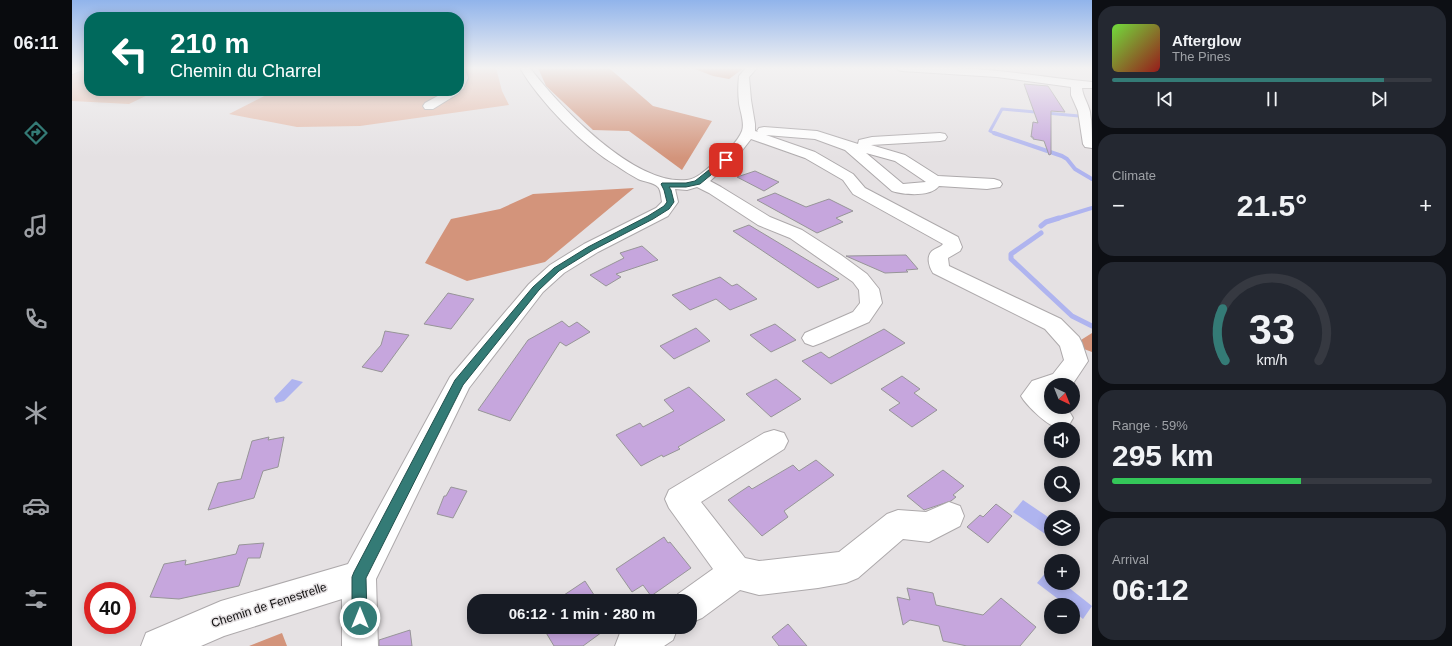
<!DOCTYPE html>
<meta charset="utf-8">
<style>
body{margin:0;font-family:Helvetica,sans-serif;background:#242831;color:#f1f3f6;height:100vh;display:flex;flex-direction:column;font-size:15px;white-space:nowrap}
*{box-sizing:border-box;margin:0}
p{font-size:13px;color:#9ea1a6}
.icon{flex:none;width:22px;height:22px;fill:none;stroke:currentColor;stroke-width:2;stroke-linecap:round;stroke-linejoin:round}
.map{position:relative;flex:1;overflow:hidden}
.side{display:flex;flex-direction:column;gap:6px;padding:6px;background:#0d0f14;width:360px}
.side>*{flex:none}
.top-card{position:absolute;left:12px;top:12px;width:380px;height:84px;border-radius:16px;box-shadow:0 2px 10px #0003;background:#00695c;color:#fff;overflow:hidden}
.needle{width:26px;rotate:137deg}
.buttons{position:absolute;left:972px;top:378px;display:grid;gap:8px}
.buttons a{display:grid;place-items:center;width:36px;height:36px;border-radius:50%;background:#171b24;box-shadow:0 2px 10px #0003;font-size:20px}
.speed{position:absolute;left:12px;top:582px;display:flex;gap:8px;font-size:20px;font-weight:700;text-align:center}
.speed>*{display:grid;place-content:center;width:52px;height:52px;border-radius:50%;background:#171b24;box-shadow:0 2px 10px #0003;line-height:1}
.speed .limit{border:6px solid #d22;background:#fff;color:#111}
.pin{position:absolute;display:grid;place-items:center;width:34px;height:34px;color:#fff;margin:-17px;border-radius:8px;box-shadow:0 2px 6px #0006}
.me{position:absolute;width:44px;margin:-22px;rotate:0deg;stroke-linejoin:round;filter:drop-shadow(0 0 3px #0008)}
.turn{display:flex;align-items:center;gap:14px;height:84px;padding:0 20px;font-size:18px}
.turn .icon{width:52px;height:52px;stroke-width:2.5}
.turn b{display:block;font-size:28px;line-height:34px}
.big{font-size:30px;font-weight:600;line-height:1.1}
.side .widget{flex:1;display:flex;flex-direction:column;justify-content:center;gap:6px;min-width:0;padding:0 14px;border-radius:16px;background:#242831}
.side .dial{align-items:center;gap:0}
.dial svg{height:104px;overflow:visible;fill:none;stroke:#363941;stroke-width:7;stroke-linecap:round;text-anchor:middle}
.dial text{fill:#f1f3f6;stroke:none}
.song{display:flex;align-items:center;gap:12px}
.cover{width:48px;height:48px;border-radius:6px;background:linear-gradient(135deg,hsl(100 70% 55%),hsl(0 70% 35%))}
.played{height:4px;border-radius:2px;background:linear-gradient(90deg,#347b76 85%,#363941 85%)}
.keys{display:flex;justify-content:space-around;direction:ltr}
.heat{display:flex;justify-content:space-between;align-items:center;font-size:22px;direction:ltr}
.charge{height:6px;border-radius:3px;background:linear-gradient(90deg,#34c759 59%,#363941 0)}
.trip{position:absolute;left:395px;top:594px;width:230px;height:40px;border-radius:16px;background:#171b24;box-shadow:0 2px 10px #0003;font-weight:600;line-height:40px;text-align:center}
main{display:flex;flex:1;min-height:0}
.menu{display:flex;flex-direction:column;width:72px;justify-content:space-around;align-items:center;background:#090b0e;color:#9ea1a6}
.menu .icon{width:28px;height:28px}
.menu .on{color:#347b76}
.menu b{font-size:18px;color:#f1f3f6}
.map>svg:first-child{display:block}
.green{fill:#e4b9a8}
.forest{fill:#d3947b}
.water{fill:#afb4ef}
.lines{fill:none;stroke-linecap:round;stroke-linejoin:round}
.stream-far2{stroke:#afb4ef;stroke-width:3}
.stream-far1{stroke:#afb4ef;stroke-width:4}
.stream{stroke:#afb4ef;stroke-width:5}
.building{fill:#c6a6dd;stroke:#979598}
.minor-casing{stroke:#ada9ab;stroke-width:2}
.minor{fill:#fff;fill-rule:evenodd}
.route{fill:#347b76;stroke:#22504d}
.labels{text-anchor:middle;stroke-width:3;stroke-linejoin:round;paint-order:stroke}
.near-street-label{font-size:12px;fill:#0e0d0d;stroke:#e5e1e3}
</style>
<main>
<nav class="menu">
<b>06:11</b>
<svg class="icon on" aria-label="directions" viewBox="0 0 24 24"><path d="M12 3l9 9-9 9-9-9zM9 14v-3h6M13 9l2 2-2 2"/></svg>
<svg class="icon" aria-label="music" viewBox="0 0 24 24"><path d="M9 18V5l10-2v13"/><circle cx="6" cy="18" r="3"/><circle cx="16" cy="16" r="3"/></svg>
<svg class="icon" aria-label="phone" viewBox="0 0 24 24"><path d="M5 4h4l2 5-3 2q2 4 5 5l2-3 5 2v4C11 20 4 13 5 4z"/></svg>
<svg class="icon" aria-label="climate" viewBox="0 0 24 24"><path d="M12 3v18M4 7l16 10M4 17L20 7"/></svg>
<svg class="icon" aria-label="car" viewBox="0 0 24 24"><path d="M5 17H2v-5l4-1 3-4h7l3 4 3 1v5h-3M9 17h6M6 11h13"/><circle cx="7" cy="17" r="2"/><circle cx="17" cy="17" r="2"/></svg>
<svg class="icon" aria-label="filters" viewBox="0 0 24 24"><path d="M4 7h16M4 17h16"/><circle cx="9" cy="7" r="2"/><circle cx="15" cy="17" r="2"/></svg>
</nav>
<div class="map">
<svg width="1020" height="646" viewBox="0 0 1020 646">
<rect width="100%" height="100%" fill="#e5e1e3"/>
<path class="green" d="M13,68H17V91H84L57,104L0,101V74Z
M387,68H424L430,91L437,105L288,126L225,127L157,114L202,91H387Z"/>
<path class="forest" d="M466,68H537L581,106L640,121L610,170L557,131L521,130L474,86Z
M620,68H672L657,79L641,76Z
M562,188L473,262L395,281L353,263L379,219L428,209L461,194Z
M1020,333V352L1001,345Z
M210,633L215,646H177Z"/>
<path class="water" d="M220,379L231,382L212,401L204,403L202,398Z
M951,500L979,519V538L941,512Z
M975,571L979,574V583H991L1020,606L1011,619L1001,611V605H994L965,583Z"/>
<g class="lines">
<path class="stream-far2" d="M924,134L918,131L930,109L1007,116"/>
<path class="stream-far1" d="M922,133L990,156L995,159L1003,169L1020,179
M984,219L1020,208"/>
<path class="stream" d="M969,226L974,222L987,218
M969,233L939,254V259L1000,316L1020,326"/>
</g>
<path class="building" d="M952,84L976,86L993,112L979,111V154L977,155L972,141L961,139V137H959L961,122L966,123Z
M683,171L707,182L692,191L665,177Z
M703,193L734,207L757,199L781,211L764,218L771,222L745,233L685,200Z
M677,225L767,279L746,288L661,231Z
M570,246L586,260L544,274L549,277L534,286L518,275L552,258L548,253Z
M834,255L846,269L834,270L836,272L813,273L774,256Z
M648,277L660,286L665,284L685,299L658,310L644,299L618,310L600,295Z
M376,293L402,299L379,329L352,324Z
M490,321L497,327L505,322L518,332L494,346L488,342L438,421L406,410L456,340Z
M703,324L724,340L699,352L678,335Z
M624,328L638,341L602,359L588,346Z
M812,329L833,343L759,384L730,361L749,352L757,358Z
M313,331L337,335L310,372L290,367L309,345Z
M830,376L848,389L842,393L865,410L840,427L817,410L828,403L809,389Z
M704,379L729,399L699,417L674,394Z
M617,387L653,420L606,447L608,449L591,457L590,455L569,466L544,435L568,423L571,427L602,411L592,400Z
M197,437L196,440L212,437L206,467L191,471L182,498L136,510L146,483L169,479L180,441Z
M744,460L762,475L712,511L716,517L690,536L656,500L677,486L680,489L721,465L727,471Z
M871,470L892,486L881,495L884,497L879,501L852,510L835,496Z
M379,487L395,491L381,518L365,514L372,496H374Z
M924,504L940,516L916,543L895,527L908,515L911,517Z
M592,537L596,543L598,542L619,568L579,596L571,585L560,592L544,569Z
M192,543L188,558H176L167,586L107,599L78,597L92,564L114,560L113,565L164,554L167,545Z
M513,581L526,601H483Z
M835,588L861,593L864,605L911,615L929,598L964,627L948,646H895L871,641L867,626L838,620L831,625L825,597L838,600Z
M716,624L735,646H707L700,637Z
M478,627H537L511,646H482L473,631Z
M338,630L340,646H307V640Z"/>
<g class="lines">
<defs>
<path id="minor" d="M0,68H12L11,70L0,74Z
M387,68H393L396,78L391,89L388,90L387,93L361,109H353L351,106L353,103L375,91H387Z
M448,68H458C487,106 562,186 615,180C625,179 635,169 643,162C653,153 665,143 670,131C673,123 668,111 667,103C666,94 666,85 667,76L674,68H685L677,77L679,100L683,124V131L686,132L685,131L687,128L692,127L745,131L786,144L787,140L800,137L868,133L873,134L875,137L873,140L868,141L799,145L833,155L866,176L922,179L928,181L930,184L928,187L915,189L867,186C859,197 833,195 820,191L773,150L743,139L694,135L743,152L781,174L793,188L886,237L890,247L888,251L876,258L877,266L989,319L1007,337L1010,343L1016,361L1000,385H979V394L978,395L979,396V407C992,407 995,406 1001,418L997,425C995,426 991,428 988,428C977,428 954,405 949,396L960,381L981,374L992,360L988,346L973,329L861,273C857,267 854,257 860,251C864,248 869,247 871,244L781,194L771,180L733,158L679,139L665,157L638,181L649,187L698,217L730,230L769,255L795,274L807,289L810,303L797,322L749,343L741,346L733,343L730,338L733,333L781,312L788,303L787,290L781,282L718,238L686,225L637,193L625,187L615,190L603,189L606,202L596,216L526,252L492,273L471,292L397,388L304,579L306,646H270V599L152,636L129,646H69L74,633L149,601L276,564L378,377L457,284L478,265L512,244L584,208L590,202C589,197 589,190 586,187C581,182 572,182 566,179C559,175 552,171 545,166C511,146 468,102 448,68ZM794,153L823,161L854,182L831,184Z
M825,68C858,68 892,67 926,71C957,74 988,79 1020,82V88H1010C1011,97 1016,103 1018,112C1020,123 1020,136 1020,148L1013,147L1011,144L1006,111L999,95V87L925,77L830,71L826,70Z
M702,430L712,433L716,441L712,449L629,502L673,558L687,561L767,552L815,514L826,510L854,512L877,502L888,506L892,516L888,526L857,542L831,539L786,578L774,583L746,588L687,595L668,590L630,618L618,623V601H603L606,594L641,569L597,508L593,499L597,490L692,433Z
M557,627H606L601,640L592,646H543L548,633Z"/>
</defs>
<use href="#minor" class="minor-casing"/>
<use href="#minor" class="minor"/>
</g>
<linearGradient id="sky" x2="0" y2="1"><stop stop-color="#91b4eb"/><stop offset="0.43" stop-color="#f3f2f2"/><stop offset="1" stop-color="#f3f2f2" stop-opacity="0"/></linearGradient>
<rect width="1020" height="158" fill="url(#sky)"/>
<path class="route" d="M652,158L657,160L628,184L614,187H597L599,190L602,202L597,209L581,219L521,250L487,271L467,290L391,385L294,578L295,618L293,624L288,626L282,624L280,618V577L282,572L383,380L461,287L482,268L516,247L576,216L592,206L595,202L592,190L589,184L590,183H614L623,181Z"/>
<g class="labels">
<g class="near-street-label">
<text transform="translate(197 605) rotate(-18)" y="4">Chemin de Fenestrelle</text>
</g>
</g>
</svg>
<div class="buttons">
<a><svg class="needle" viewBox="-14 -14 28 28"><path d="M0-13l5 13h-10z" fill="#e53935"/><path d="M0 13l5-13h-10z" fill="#9ea1a6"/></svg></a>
<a><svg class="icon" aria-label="sound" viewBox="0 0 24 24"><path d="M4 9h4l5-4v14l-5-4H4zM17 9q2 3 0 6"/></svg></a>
<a><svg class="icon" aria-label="search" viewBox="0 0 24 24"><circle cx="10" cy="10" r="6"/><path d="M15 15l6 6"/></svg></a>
<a><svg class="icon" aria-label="layers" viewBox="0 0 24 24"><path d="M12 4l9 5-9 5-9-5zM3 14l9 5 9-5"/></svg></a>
<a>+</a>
<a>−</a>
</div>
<div class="speed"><div class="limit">40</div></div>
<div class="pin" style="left:654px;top:160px;background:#d93025"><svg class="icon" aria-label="arrive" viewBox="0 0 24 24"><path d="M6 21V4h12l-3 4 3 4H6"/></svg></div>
<svg class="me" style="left:288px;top:618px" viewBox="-20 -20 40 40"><circle r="17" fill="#347b76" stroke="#fff" stroke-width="3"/><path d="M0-11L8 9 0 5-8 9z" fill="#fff"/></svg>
<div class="trip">06:12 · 1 min · 280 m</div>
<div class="top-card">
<div class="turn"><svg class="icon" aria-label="left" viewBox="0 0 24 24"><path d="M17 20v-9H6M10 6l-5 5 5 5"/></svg><div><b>210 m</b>Chemin du Charrel</div></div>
</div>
</div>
<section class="side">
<div class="widget">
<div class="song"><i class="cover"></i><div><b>Afterglow</b><p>The Pines</p></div></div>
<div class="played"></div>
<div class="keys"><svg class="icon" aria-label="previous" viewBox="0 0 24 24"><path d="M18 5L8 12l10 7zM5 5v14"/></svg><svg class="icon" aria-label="pause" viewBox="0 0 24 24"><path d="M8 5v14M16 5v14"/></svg><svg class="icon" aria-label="next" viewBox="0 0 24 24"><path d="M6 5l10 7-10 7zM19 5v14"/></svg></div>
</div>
<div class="widget"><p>Climate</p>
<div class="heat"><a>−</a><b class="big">21.5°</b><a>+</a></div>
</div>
<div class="widget dial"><svg viewBox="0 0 100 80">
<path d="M14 69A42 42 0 1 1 86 69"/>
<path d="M14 69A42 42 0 0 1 12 29" stroke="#347b76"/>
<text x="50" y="56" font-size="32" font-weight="700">33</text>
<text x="50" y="72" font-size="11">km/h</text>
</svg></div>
<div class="widget"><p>Range · 59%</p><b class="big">295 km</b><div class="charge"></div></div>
<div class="widget"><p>Arrival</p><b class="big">06:12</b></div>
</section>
</main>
